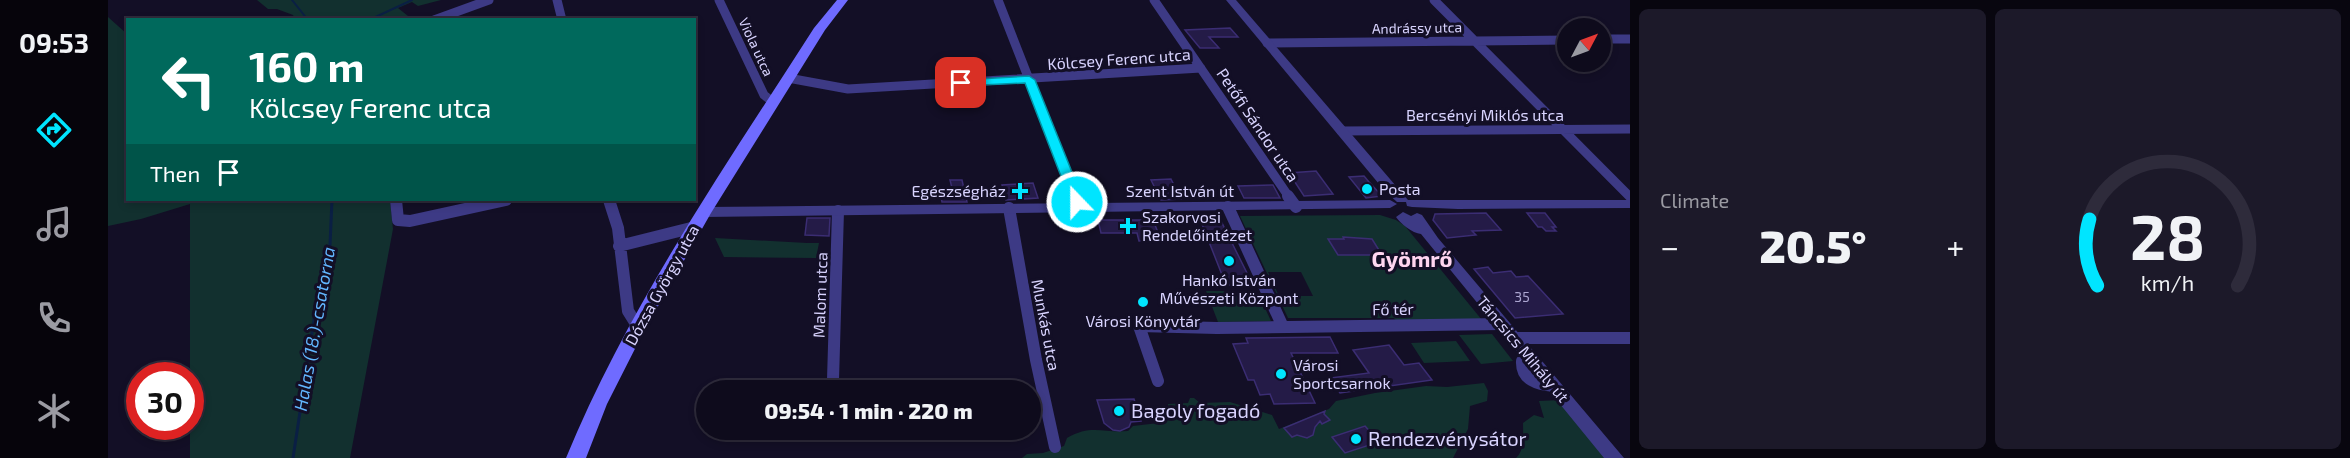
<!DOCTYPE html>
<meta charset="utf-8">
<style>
body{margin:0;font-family:"Exo 2",sans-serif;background:#1c1929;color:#f1f3f6;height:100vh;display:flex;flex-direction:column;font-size:22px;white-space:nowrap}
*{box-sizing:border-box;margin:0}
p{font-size:20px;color:#9b9ba3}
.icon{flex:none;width:33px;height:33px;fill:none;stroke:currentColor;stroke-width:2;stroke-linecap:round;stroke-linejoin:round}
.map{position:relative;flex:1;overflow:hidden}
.sheet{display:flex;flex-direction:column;gap:9px;padding:9px;background:#08060f;width:720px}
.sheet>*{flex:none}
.hud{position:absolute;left:18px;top:18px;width:570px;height:183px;border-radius:0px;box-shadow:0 3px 9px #0003,0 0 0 2px #2e2b3b;background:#00695c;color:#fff;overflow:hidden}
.needle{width:39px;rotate:49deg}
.tools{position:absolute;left:1449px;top:18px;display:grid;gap:12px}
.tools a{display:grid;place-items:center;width:54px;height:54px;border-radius:50%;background:#0e0b1c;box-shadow:0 3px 9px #0003,0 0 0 2px #2e2b3b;font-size:30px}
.speed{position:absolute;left:18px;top:362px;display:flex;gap:12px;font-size:30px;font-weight:700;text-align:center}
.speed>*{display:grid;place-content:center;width:78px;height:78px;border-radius:50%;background:#0e0b1c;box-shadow:0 3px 9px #0003,0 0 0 2px #2e2b3b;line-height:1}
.speed .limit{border:9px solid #d22;background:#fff;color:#111}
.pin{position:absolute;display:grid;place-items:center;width:51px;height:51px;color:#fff;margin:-26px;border-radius:12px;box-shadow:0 3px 9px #0006}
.me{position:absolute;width:66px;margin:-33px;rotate:338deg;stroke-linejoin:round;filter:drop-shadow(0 0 4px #0008)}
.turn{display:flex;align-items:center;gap:21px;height:126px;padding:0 24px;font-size:27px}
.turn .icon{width:78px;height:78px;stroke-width:2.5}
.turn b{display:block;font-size:42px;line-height:51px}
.then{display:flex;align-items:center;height:57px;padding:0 24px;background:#0003;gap:12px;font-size:22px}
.big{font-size:45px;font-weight:800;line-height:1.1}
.sheet .card{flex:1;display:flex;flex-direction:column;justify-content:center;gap:9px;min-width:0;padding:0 21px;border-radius:9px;background:#1c1929}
.sheet .dial{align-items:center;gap:0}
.dial svg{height:156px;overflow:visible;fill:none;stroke:#2e2b3b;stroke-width:7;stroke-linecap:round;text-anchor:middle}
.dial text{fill:#f1f3f6;stroke:none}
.heat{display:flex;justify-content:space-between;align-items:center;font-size:33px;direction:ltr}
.sheet .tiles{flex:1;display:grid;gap:9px;grid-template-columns:repeat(2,1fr)}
.trip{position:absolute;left:588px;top:380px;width:345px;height:60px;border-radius:30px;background:#0e0b1c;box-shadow:0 3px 9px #0003,0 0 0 2px #2e2b3b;font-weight:800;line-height:60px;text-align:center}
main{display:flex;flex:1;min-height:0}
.menu{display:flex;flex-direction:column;width:108px;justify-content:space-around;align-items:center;background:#06040b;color:#9b9ba3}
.menu .icon{width:42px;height:42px}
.menu .selected{color:#00e5ff}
.menu b{font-size:27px;color:#f1f3f6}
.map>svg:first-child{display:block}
.green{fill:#12302f;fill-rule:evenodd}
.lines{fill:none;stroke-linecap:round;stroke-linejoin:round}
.stream-far1{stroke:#0a1f44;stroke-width:2}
.stream{stroke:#0a1f44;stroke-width:3}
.building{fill:#241b47;stroke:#3b2d73;stroke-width:1.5}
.minor-far1{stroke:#3d3a85;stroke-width:9}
.minor{stroke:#3d3a85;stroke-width:12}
.tertiary{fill:#3d3a85;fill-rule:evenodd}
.secondary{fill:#6f6bff;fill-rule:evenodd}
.route{fill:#00e5ff;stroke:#0095a6;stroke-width:1.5}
.poi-dot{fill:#00e5ff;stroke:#130f26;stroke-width:2}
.labels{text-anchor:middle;stroke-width:6;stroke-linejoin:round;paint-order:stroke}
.far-street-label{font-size:14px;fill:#d9d4ff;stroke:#130f26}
.number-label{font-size:14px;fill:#aca6d1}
.street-label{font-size:16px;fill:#d9d4ff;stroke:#130f26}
.poi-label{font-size:16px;fill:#d9d4ff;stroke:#130f26;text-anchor:start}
.water-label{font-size:18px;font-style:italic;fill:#62b6ff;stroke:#130f26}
.near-poi-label{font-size:20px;fill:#d9d4ff;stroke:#130f26;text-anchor:start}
.district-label{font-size:22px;font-weight:bold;fill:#ffd6f0;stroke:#130f26}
</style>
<main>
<nav class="menu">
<b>09:53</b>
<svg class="icon selected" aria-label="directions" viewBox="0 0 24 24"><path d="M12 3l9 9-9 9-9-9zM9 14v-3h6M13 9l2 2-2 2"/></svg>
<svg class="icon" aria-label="music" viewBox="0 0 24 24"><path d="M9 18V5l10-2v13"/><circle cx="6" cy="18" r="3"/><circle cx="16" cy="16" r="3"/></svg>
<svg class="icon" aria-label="phone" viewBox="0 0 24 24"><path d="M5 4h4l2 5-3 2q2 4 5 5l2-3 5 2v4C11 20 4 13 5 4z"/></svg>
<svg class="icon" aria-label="climate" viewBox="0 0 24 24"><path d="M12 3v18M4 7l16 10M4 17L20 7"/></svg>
</nav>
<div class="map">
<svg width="1522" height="458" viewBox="0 0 1522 458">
<rect width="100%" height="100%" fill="#130f26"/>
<path class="green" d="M149,0H333L310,6L304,2L290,8L305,20L187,19L185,15L169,9H160Z
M0,17L19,34L20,200H282L285,229L242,458H82V204L33,219L0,226Z
M1272,215L1288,220L1297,226L1374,320L1289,323L1286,318H1180L1132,216ZM1160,272H1193L1205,296H1171Z
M607,238L699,243H711L708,258L616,257Z
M1098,291H1120L1123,296L1151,295L1163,321L1110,322Z
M1384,334L1405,361L1373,364L1351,335Z
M1348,341L1362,361L1316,363L1303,343Z
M1376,383L1380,391L1379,401L1362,406L1360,429L1345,458H914L919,454L935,453L956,446L959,438C983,424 994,433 1020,431L1025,426L1059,422L1056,410H1060V404L1080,403L1082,398H1086L1092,403L1122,402L1164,415L1171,429L1221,409L1228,401L1267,393L1318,386L1339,387Z
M1453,400L1502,458H1408C1417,450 1415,434 1415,423L1426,415L1436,418L1431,401Z"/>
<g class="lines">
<path class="stream-far1" d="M184,0L200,20
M261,20L304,0"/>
<path class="stream" d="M185,458L213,274L222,245L224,200"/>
</g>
<path class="building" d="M1122,28L1130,37H1101L1111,48H1092L1077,30Z
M1208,171L1225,194L1196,196L1181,173Z
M1256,176L1261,182L1274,196L1258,198L1241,177Z
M1063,179L1073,199L1053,200L1043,180Z
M842,180H854L859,202H834L832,192H845Z
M925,183L930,198L898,200L894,185Z
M1165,185L1172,198H1136L1130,186Z
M1378,213L1393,230L1364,231L1368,235L1339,238L1325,220L1327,214Z
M1419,213H1437L1448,227H1444L1448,231H1438L1434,227H1430Z
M699,218H722L721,236L697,235Z
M1092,219H1112L1145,285H1118Z
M990,220H1045L1053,240L1031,241L1029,233H993Z
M1235,237L1264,239L1274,255H1230L1220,239H1236Z
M1380,267L1385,273L1403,271L1408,277L1420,276L1455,314L1407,318L1366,269Z
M1222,337L1230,353H1183L1207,403L1166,404L1162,394L1152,395L1146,380H1140L1125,344L1140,343L1138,338Z
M1281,345L1296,365L1311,363L1324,380L1232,393L1222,378L1261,373L1245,350Z
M1026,399L1033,421L1023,422L1021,427L1012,431L1005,430L996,423L989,400Z
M1217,411L1216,414L1222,420L1214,424L1212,421L1207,427L1205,435L1199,438L1189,435L1184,437L1176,428Z
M1257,426L1271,442L1237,453L1224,437Z"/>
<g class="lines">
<path class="minor-far1" d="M449,0L454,20
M611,0L656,95L665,102
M890,0L967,197
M1046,0L1181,197
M1326,0L1522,197
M326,20L381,0
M1492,39H1522
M1159,43L1460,40
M680,78L740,89L1093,68
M1233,131L1522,129"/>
<path class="minor" d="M966,196L971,208
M1180,196L1188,207
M288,200L290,220L302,221L398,200
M501,200L510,228L520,311L530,327
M1120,207L1175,327
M901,208L928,360L947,447
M511,246L587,227
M1406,338H1522
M1422,357L1414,361C1413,380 1430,385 1446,386
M725,380L730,211
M1050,381L1031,326L1109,328L1394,324"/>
<path class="tertiary" d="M1118,0H1128L1300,200H1522V208L1350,209L1304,207L1299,206L1298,202H1289L1276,190Z
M1282,200L1289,204L1282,208L596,217L589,212L596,207Z
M1295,212L1303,216L1309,213L1314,215L1330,238L1516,458H1496L1313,234C1304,233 1293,224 1288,217Z"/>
<path class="secondary" d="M729,0H740L717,30L603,213L536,331L499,404L478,458H458C521,305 617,167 706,28Z"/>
</g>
<path class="route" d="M921,76L927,80L976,202L974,206L969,207L963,202L917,83L853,86L847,83L853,80Z"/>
<g class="poi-dot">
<circle cx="1259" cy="189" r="6"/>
<path d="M909 182h6v6h6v6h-6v6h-6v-6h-6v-6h6z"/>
<path d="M1017 217h6v6h6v6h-6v6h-6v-6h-6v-6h6z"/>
<circle cx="1121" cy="261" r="6"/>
<circle cx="1035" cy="302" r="6"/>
<circle cx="1173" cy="374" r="6"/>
<circle cx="1011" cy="411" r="6"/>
<circle cx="1248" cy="439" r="6"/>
</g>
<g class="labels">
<g class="far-street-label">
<text transform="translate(1309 28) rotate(-1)" y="5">Andrássy utca</text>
<text transform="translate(648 47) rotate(65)" y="5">Viola utca</text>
</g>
<g class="number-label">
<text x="1414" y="302">35</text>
</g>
<g class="street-label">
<text transform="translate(1011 59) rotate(-4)" y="6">Kölcsey Ferenc utca</text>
<text x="1377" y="121">Bercsényi Miklós utca</text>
<text transform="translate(1150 125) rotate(56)" y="6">Petőfi Sándor utca</text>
<text x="1072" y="197">Szent István út</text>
<text transform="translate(554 285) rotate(-61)" y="6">Dózsa György utca</text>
<text transform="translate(712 295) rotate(-88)" y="6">Malom utca</text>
<text transform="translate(1285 309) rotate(-1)" y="6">Fő tér</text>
<text transform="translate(938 325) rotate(79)" y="6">Munkás utca</text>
<text transform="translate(1415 349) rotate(50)" y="6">Táncsics Mihály út</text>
</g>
<g class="poi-label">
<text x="1271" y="195">Posta</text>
<text x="898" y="197" text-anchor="end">Egészségház</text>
<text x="1034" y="223">Szakorvosi<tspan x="1034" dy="18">Rendelőintézet</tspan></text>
<text x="1121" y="286" text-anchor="middle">Hankó István<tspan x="1121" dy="18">Művészeti Központ</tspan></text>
<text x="1035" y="327" text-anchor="middle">Városi Könyvtár</text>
<text x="1185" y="371">Városi<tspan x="1185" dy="18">Sportcsarnok</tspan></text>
</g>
<g class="water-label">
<text transform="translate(207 329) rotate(-80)" y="6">Halas (18.)-csatorna</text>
</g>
<g class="near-poi-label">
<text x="1023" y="418">Bagoly fogadó</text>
<text x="1260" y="446">Rendezvénysátor</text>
</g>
<g class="district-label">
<text x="1304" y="267">Gyömrő</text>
</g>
</g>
</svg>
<div class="tools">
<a><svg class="needle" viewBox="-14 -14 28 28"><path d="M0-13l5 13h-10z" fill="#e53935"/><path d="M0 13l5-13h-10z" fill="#9b9ba3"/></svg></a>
</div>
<div class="speed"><div class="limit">30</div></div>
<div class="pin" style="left:853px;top:83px;background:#d93025"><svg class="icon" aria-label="arrive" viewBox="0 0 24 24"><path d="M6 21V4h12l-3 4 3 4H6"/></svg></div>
<svg class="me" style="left:969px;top:202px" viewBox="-20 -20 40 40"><circle r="17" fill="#00e5ff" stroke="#fff" stroke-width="3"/><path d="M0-11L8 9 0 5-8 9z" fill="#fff"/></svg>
<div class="trip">09:54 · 1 min · 220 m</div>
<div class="hud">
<div class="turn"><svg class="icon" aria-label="left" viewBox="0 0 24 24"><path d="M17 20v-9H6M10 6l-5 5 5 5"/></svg><div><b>160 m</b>Kölcsey Ferenc utca</div></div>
<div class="then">Then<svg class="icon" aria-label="arrive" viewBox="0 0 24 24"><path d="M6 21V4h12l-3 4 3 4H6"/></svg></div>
</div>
</div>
<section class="sheet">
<div class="tiles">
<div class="card"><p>Climate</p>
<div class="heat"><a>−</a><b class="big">20.5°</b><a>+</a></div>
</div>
<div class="card dial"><svg viewBox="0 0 100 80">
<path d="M14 69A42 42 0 1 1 86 69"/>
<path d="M14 69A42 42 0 0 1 10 35" stroke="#00e5ff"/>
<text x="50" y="56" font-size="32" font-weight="700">28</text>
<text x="50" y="72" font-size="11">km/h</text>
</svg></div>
</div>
</section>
</main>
